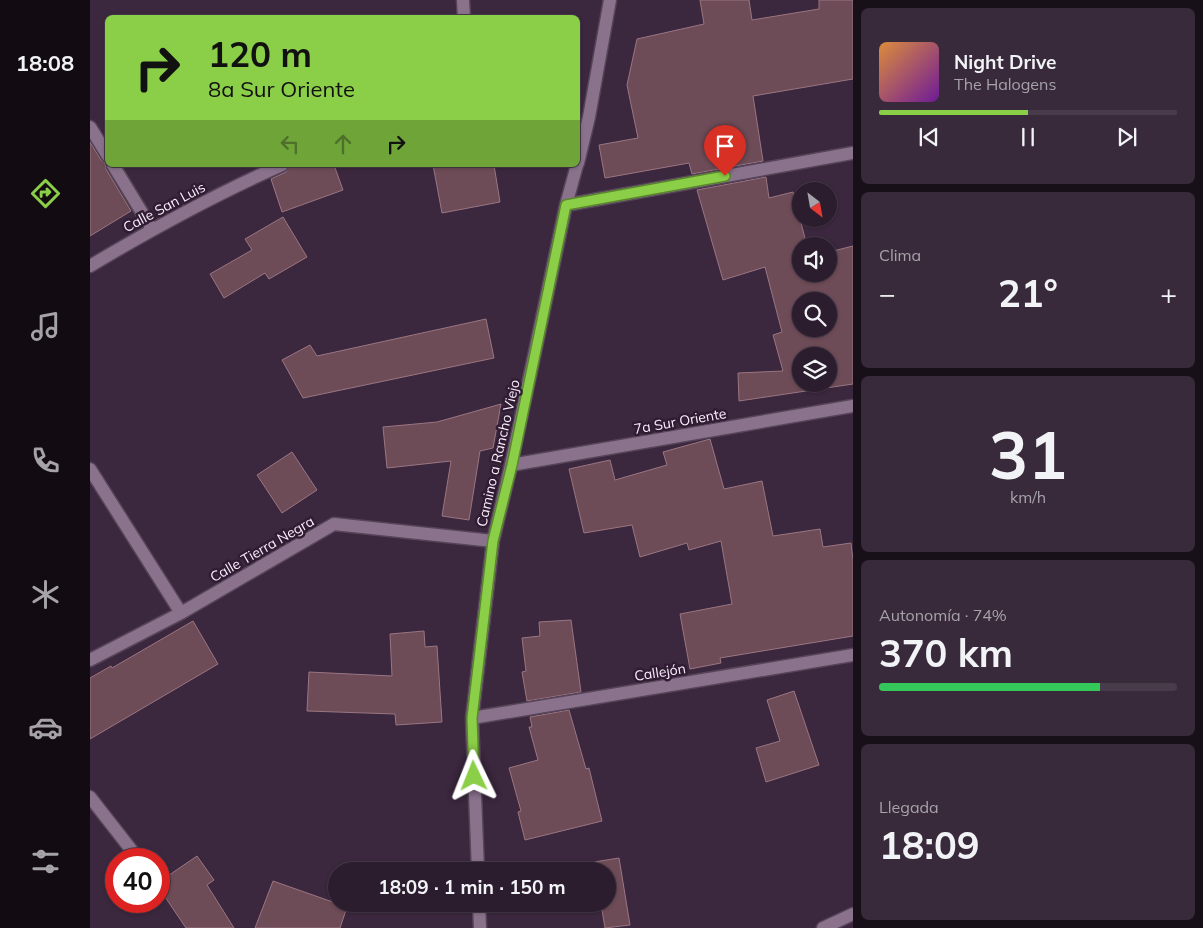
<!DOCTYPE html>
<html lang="es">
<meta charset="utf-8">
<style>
body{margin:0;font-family:Mulish,sans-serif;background:#382a3a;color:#f1f3f6;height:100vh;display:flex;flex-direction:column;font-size:19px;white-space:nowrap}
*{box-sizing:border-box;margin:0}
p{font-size:16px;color:#a6a2aa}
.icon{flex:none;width:28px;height:28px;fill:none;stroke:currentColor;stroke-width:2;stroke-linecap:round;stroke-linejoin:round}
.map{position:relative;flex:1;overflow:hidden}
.side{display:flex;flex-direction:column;gap:8px;padding:8px;background:#181019;width:350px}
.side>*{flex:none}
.guide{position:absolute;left:15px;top:15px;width:475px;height:152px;border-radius:8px;box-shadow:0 1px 4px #0004,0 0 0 1px #483b4a;background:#8bce47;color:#111;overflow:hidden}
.needle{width:32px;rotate:149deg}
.fabs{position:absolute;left:702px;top:182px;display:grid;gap:10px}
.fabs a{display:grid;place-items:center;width:45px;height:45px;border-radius:50%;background:#2c1d2e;box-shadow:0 1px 4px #0004,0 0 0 1px #483b4a;font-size:25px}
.speed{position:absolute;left:15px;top:848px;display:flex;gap:10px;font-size:25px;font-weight:700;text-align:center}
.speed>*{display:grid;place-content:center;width:65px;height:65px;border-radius:50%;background:#2c1d2e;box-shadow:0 1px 4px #0004,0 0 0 1px #483b4a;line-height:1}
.speed .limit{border:8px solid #d22;background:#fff;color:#111}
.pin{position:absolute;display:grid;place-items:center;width:42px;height:42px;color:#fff;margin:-51px -21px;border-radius:50% 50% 50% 0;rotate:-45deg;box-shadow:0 0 5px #0007}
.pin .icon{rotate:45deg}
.me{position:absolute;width:55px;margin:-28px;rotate:358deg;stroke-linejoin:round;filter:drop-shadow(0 0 4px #0008)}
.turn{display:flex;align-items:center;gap:18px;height:105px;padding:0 20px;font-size:22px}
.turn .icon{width:65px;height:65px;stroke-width:2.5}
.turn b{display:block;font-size:35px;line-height:42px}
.lanes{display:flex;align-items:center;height:48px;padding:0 20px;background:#0003;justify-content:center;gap:25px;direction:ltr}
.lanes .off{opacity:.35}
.big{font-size:38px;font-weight:700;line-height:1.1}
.side .tile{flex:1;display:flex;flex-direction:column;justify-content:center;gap:8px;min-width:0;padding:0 18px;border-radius:8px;background:#382a3a}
.side .dial{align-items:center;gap:0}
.dial b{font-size:65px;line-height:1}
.song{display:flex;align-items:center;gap:15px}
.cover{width:60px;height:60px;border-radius:8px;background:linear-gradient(135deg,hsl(30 70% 55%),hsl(280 70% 35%))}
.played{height:5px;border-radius:2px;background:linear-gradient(90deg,#8bce47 50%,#483b4a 50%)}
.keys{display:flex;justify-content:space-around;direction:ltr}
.heat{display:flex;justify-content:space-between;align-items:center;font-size:28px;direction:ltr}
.charge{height:8px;border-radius:4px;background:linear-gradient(90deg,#34c759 74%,#483b4a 0)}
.trip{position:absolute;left:238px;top:862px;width:288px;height:50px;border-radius:25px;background:#2c1d2e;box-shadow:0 1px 4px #0004,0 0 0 1px #483b4a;font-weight:700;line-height:50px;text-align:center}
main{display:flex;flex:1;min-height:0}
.tab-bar{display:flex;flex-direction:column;width:90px;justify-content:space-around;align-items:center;background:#120c12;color:#a6a2aa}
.tab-bar .icon{width:35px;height:35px}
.tab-bar .active{color:#8bce47}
.tab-bar b{font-size:22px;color:#f1f3f6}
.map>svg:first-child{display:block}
.building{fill:#6d4b57;stroke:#9a7682;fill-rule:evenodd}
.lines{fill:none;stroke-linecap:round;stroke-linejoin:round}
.minor-casing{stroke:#564458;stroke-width:15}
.minor{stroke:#8a728d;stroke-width:12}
.route-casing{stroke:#5a862e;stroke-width:12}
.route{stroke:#8bce47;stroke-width:9}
.labels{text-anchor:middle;stroke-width:5;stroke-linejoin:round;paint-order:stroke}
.street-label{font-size:14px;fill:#faedfc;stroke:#311d33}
</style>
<main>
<nav class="tab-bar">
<b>18:08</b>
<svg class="icon active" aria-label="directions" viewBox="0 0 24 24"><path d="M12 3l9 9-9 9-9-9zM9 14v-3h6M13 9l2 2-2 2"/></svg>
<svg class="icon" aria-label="music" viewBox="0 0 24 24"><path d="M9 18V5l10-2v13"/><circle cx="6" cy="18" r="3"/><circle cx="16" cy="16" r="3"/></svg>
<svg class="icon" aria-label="phone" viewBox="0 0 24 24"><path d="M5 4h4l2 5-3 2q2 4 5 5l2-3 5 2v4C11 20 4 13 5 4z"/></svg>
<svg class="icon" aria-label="climate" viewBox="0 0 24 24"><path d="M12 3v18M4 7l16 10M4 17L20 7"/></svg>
<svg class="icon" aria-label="car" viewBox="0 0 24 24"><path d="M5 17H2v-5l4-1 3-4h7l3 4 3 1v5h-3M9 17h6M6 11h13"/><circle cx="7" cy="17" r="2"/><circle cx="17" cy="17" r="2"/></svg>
<svg class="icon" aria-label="filters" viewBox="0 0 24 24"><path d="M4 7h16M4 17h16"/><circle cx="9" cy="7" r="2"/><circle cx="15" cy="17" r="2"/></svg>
</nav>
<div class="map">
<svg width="763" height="928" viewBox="0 0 763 928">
<rect width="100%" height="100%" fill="#3b273e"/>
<path class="building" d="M610,0H659L662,20L729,9V0H763V79L663,96L673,161L602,174L599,163L515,178L509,145L548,138L537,85L547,39L614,24Z
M0,142L11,160L15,163L16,169L41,211L0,236Z
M200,165H244L253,190L192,212L181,179L196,172Z
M343,165H404L410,202L352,213Z
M676,177L679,198L703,192L717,246H711V274H739V252L763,246V384L649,401L648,373L693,371L683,335L692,332L675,267L633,280L607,190ZM711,301H739V329H711ZM711,356H739V384H711Z
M193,217L217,257L179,279L175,273L134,298L120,274L162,250L155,239Z
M396,319L404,358L213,398L192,360L220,345L227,356Z
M411,404L403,448L390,451L379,520L352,516L361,461L297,468L293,427L347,422Z
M620,439L634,489L672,481L683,536L730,529L733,547L761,543L763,560V636L630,658L631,663L600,669L590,614L642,604L631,541L599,550L597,543L550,557L542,525L494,533L479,469L520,460L525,480L577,465L573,452Z
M202,452L227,490L192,513L167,475Z
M481,620L491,692L437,701L432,672L436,671L432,638L450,636L449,622Z
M103,621L128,664L0,739V678L21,666L22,668Z
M334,631L335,647L347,646L352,722L306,725L305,714L217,711L219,672L302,676L300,634Z
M704,691L729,765L676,782L666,748L690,741L677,700Z
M479,710L496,769L499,768L512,821L435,840L428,812L431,811L419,768L448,760L439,727H442L440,717Z
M107,856L124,880L117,885L144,928H96L69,888V882Z
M529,858L540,925L515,928L511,904H516V871H505L504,862Z
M183,881L257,907L250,928H165Z"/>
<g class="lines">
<defs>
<path id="minor" d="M373,0L374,18
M0,127L18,156
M488,163L499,117L520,0
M23,165L62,229
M476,205L763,153
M0,266C62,229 126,194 192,165
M421,465L763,406
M0,469L91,613
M0,660L91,613L244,524L403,541
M382,718L763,655
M0,797L43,852
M388,871L382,718L403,541L421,465L476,205L487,165
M389,904L390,928
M733,928L763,914"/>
</defs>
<use href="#minor" class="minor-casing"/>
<use href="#minor" class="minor"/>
</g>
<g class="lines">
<defs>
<path id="route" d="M384,776L382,718L403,541L422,465L476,205L635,176"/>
</defs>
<use href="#route" class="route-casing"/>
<use href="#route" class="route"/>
</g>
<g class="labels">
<g class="street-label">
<text transform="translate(74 207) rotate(-28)" y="5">Calle San Luis</text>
<text transform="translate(590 421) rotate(-10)" y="5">7a Sur Oriente</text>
<text transform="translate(408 453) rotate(-77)" y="5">Camino a Rancho Viejo</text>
<text transform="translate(172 549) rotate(-30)" y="5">Calle Tierra Negra</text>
<text transform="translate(570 672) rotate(-9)" y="5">Callejón</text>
</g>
</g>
</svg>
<div class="fabs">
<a><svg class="needle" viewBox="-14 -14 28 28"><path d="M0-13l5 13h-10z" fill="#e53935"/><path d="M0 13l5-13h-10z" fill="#a6a2aa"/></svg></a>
<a><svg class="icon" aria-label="sound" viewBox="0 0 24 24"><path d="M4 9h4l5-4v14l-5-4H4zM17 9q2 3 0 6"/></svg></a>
<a><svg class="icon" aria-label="search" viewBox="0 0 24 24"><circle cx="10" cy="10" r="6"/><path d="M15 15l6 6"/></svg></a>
<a><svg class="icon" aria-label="layers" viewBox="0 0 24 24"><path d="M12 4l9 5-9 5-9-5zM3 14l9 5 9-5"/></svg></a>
</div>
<div class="speed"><div class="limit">40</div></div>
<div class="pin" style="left:635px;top:176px;background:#d93025"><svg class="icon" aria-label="arrive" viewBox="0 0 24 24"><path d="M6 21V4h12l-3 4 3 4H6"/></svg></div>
<svg class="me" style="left:384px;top:776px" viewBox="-20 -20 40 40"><path d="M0-17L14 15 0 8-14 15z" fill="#8bce47" stroke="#fff" stroke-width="4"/></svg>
<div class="trip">18:09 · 1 min · 150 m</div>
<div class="guide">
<div class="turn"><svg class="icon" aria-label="right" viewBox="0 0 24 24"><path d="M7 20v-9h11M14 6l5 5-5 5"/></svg><div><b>120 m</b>8a Sur Oriente</div></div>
<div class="lanes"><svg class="icon off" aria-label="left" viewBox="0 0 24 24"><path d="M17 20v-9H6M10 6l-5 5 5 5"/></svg><svg class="icon off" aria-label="ahead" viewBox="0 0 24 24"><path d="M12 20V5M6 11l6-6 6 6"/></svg><svg class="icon" aria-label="right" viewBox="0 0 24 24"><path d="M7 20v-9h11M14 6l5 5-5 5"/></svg></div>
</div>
</div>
<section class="side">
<div class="tile">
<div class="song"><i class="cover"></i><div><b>Night Drive</b><p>The Halogens</p></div></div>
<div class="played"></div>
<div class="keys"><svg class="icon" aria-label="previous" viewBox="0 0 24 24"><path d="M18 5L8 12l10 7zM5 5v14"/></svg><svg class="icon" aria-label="pause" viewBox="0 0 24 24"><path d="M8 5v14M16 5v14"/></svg><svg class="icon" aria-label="next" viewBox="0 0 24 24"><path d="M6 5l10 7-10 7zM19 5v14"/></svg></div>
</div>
<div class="tile"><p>Clima</p>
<div class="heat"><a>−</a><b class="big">21°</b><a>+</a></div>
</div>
<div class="tile dial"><b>31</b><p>km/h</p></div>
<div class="tile"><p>Autonomía · 74%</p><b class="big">370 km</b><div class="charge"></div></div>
<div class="tile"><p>Llegada</p><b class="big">18:09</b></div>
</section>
</main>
